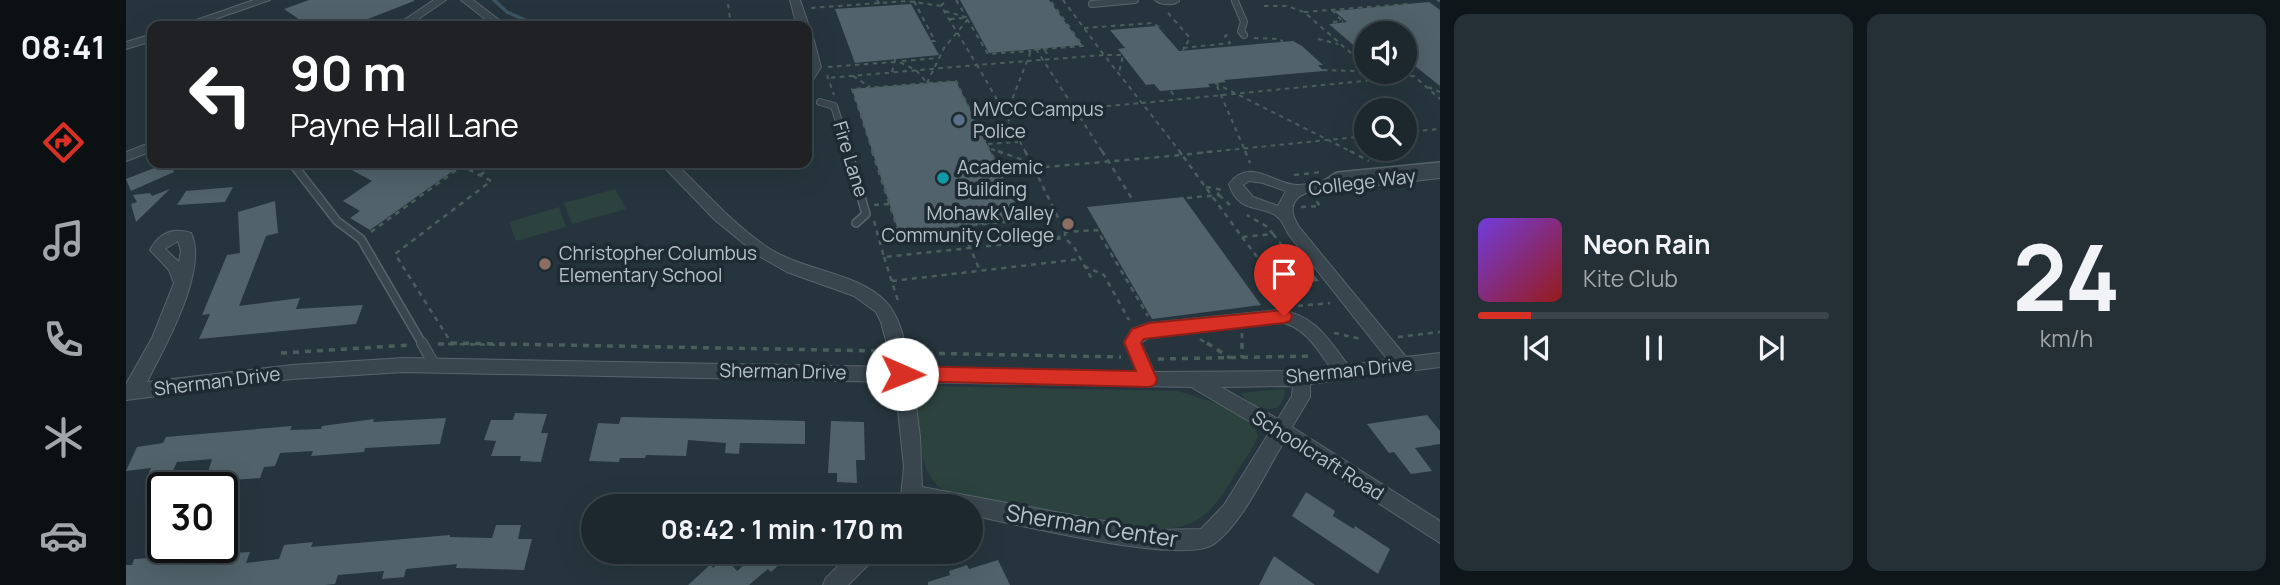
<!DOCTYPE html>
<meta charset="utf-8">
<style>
body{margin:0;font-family:Manrope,sans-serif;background:#253036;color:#f1f3f6;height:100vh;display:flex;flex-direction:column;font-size:26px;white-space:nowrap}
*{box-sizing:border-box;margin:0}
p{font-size:23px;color:#a0a6aa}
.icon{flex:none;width:38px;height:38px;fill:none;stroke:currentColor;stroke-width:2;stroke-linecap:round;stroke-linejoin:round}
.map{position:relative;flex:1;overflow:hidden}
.side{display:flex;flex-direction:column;gap:14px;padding:14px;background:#0f1619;width:840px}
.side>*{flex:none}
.banner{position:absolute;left:21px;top:21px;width:665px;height:147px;border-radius:14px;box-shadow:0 7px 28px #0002,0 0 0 2px #3a444a;background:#202124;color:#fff;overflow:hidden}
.fabs{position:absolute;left:1228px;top:21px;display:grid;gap:14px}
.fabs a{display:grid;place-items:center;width:63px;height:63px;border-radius:50%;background:#1c282e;box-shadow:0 7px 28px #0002,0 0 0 2px #3a444a;font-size:35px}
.speed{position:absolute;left:21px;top:472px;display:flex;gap:14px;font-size:35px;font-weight:700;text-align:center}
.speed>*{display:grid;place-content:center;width:91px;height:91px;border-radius:50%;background:#1c282e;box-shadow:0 7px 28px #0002,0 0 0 2px #3a444a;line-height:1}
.speed .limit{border:4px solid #111;border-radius:10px;background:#fff;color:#111}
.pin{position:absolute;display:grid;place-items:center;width:60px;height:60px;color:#fff;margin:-72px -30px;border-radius:50% 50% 50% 0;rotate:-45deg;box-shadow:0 0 7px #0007}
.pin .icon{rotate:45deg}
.me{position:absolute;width:77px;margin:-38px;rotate:91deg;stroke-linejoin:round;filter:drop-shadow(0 0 5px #0008)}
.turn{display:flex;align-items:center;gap:24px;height:147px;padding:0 28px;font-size:32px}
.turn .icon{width:91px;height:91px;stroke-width:2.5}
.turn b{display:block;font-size:49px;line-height:60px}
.side .card{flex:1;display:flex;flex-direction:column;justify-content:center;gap:10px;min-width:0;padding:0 24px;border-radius:14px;background:#253036}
.side .dial{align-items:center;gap:0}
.dial b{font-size:91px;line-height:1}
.song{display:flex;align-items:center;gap:21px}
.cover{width:84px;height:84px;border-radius:10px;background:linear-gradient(135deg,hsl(260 70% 55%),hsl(0 70% 35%))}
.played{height:7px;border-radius:4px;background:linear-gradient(90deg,#d93025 15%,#3a444a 15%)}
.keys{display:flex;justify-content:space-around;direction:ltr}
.side .tiles{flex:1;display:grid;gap:14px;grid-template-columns:repeat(2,1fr)}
.trip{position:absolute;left:455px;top:494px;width:402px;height:70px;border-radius:35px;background:#1c282e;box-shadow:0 7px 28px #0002,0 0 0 2px #3a444a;font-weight:700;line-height:70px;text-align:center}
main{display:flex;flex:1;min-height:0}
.dock{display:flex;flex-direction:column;width:126px;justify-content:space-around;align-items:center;background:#0b1012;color:#a0a6aa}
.dock .icon{width:49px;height:49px}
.dock .active{color:#d93025}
.dock b{font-size:32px;color:#f1f3f6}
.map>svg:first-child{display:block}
.green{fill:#2b423e}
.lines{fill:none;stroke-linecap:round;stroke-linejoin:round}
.stream{stroke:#3b5463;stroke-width:3.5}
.building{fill:#51626a}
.lane-far2-casing{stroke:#58646b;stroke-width:8}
.lane-far1-casing{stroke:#58646b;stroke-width:10}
.lane-casing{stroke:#58646b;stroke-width:12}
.street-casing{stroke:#58646b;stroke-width:2}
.path-far2{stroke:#4a5f5d;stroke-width:2;stroke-dasharray:4.5 4.5;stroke-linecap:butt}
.path-far1{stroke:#4a5f5d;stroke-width:2.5;stroke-dasharray:5 5;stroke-linecap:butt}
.path{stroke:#4a5f5d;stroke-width:3.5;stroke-dasharray:6 6;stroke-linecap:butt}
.lane-far2{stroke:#3a464e;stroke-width:6}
.lane-far1{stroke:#3a464e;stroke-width:7}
.lane{stroke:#3a464e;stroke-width:10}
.street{fill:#3a464e;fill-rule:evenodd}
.route{fill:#d93025;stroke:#8d1f18;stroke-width:2}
.service-dot{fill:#5c6f8a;stroke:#1f2b33;stroke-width:2.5}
.culture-dot{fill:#0f9aa8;stroke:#1f2b33;stroke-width:2.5}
.education-dot{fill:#8d6e63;stroke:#1f2b33;stroke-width:2.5}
.labels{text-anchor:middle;stroke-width:7;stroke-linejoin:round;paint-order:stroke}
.poi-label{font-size:19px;fill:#b6c1c8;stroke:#1f2b33;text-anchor:start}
.street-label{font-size:19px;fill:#b6c1c8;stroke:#1f2b33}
.near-street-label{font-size:23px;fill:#b6c1c8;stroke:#1f2b33}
</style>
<main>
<nav class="dock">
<b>08:41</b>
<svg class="icon active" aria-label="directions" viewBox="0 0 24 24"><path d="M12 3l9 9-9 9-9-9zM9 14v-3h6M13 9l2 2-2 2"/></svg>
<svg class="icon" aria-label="music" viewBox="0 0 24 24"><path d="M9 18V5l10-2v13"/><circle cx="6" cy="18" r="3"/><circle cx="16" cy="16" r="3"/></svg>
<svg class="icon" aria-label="phone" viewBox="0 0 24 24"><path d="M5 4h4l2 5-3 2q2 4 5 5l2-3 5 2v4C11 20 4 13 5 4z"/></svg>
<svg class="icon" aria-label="climate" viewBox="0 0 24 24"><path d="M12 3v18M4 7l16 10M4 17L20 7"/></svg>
<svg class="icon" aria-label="car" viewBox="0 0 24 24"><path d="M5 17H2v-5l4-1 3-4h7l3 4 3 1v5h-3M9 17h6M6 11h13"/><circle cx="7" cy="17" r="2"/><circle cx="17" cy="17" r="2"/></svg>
</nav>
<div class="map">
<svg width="1314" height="585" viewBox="0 0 1314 585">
<rect width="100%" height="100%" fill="#26353d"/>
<path class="green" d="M489,189L500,209L446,224L438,203Z
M433,207L440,227L390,241L383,222Z
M803,386L1052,391L1097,405L1127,424L1132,435C1128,449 1117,461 1110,473C1086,512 1073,532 1023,528L830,495C791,485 793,437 791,403L793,393Z
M1154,389L1159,390C1158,420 1127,409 1114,393Z"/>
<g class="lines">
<path class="stream" d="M368,0L381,12L399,20"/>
</g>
<path class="building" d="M183,0H288V1L224,26H183L158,9Z
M834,0H923L956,45L863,53Z
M1303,2L1314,10V86L1279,58V33H1241V57L1203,24L1221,22L1208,11Z
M785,4L813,55L729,63L709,9Z
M1031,26L1053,51L1167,41L1176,46L1197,65H1192L1198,71L1098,80L1100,82L1082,84L1084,87L1034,91L1028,84L1020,85L992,49L999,48L984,30Z
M830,81L898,220L773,233L726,89Z
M41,163H44L48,172L5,191L0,179Z
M213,163H338L244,230L224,218L234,211L217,201L246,181Z
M107,187L99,202L51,205L60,191Z
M44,189L10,222L5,204L11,202L7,195L24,193L26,196Z
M1057,197L1135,305L1026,319L961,207Z
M149,201L152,233L140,236L113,306L174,298L170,309L237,305L230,324L73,339L84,314L76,315L101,255L114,253L112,212Z
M1177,261L1193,281L1177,283L1162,263Z
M389,413L421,414L415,433H422L415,462L394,461L395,456H365L370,441L358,440L365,420H387Z
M1301,415L1314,431V444L1289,448L1306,471L1285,474L1268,452L1263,453L1241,424Z
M495,417L679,421V444L614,443L613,454L599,453L600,443L562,440L560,456L520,455L519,458H494L493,462L463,461L472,423L493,424Z
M320,418L314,444L239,448L238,452L185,456L187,451L154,453L149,466L138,467L134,478L79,482L86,459L51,462L44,477L20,480L25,468L0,471L11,447L37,443L40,437L166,426L164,430L195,429L196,426L248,419L247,422Z
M705,421L738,422L739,460H730L731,483L711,482V473H702Z
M1180,492L1209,511L1207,516L1228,529L1229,526L1264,549L1252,574L1166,516Z
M370,525H395L392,539H406L398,570L330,568L331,564L280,569L278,577L256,579L258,571L212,575L209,584L199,585H0V565H6L8,559L124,552L120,563L153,559L158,545L187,542L185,547L324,535V537L366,538Z
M634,551H668L645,572L642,569L623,585H562L585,564L587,568L599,557L611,571Z
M1148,556L1189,585H1133Z
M872,560L884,585H802V582L824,575L823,571L841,565L843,569Z"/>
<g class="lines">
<defs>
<path id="lane-far2" d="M1109,1L1118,22L1115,31L1118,35
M966,4L1009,0
M694,102L708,106L723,153"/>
<path id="lane-far1" d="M722,151L740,214L730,223
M166,163L211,221L235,239L297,345
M1198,185L1212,176L1314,166"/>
<path id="lane" d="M296,343L309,366"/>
<path id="street" d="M128,0H144L69,26H53Z
M308,0H320L282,26H269Z
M335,0H347L381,26H368Z
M664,0H674L683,26L681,28V26H671Z
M1029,0H1053V1C1048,6 1034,5 1029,0Z
M26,34V41L0,49V42Z
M681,34L687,37L695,67L685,83L681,84L683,67Z
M26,142V151L0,161V152Z
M534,163H549C580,192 608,226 644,249C679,271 733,273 760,302C776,319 779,346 784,367L1011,372L998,342L1006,329L1023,323L1153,310C1188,314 1202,339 1222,365L1262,360L1163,235C1160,230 1157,223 1154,219C1138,203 1113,216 1103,184C1125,155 1150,187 1173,185C1220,181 1267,174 1314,168V178L1180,193C1163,200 1164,213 1173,227L1280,357L1314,353V367L1184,384V397L1166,427L1314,521V543L1158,442C1139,472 1117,523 1088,544C1057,566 889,524 845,515V506H774L778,467L769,382L278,372L166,379L0,400V384L26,338L48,283L43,270L24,250C33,233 47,227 65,233C83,270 38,348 21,382L166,365L278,358L767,367L755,322L750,312L728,296L661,272L633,256L589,220ZM1123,181L1137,183L1160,191L1152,206L1127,197L1117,185ZM52,241L55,251L53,262L39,249ZM1153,322C1178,326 1191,348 1204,367L1176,371L1028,372L1015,343L1024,337ZM787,382L1065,387L1143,433L1098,505L1075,529L1026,530L796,487L794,437ZM1167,386L1166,396L1152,419L1095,387Z
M727,551H752L749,558L722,585H697L700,578Z"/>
</defs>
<use href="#lane-far2" class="lane-far2-casing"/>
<use href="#lane-far1" class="lane-far1-casing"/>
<use href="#lane" class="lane-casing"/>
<use href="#street" class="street-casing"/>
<path class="path-far2" d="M751,0L755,6
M830,0L839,15
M937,0L978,55H997L993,73
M1311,0L1314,1
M788,1L809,41H805
M602,4L605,26
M815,6L820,0
M1138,6H1161L1178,12L1241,67
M685,8L781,1L815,6L851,65L702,78
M1206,10L1218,23
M819,11L843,18
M1178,12L1282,4
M1042,13L1064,38L1057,50
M824,19L838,18
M841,19L862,54L905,51
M1207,22L1217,21
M958,28L1027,23L1037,30
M1128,38L1154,39L1157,42
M1192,39L1212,44
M1057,48L1104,43L1099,36L1104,34
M910,49L977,153
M910,49H917L925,57
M917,49L957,46L924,0
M1280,60L1288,76
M776,61L812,58
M702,67L768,62
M1197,70L1229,71L1249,79
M766,72L769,60L790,70L801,83
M1246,72L1256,80
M701,75L708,95
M727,76L744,87
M801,83L818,48L843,18
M1089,83L1228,153
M1091,86L1120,153
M1302,87L1314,92
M1045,91L1050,99
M880,115L851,65L978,55L1016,103
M880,115L905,51L910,49
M1279,132L1314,129
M860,139L883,123
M862,144L892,142
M865,149L877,153
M747,153L726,89L830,81L865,153
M900,153L880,115L1016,103
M1055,153L1016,103L1288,76L1314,99
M1073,153L1241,136"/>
<path class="path-far1" d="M746,151L773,233L898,220L864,151
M872,151L905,163
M899,151L908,168L1056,155L1116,237L1147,234L1140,226L1121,215
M976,151L1008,202
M1053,151L1056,155L1090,151
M1119,151L1124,163
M1224,151L1243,161
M908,168L939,232V238L948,247L967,281
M354,175L371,163
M1168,175L1196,172
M1080,187L1098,190
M1093,195L1106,207
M1061,198L1093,195L1090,190
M748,205L764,204
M1175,207L1194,206L1189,199
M748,221L758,257L939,238
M835,226L854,271
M245,232L336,166L365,181L269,254L326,344L380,345
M1147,234L1165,257
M1116,237L1167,304
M930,239L939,232L971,230L1022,316
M758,257L773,304
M958,266L978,275L1003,320
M766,281L955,259
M1172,306L1204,303
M1116,333V345
M1208,333L1235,339
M1272,337L1314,332
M1074,339L1083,345
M312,344H326"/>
<path class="path" d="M325,343L756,351
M1081,343L1104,358
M1116,343V358
M312,344H326
M155,353L285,345
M789,353L995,357
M1032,359L1186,356"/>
<use href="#lane-far2" class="lane-far2"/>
<use href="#lane-far1" class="lane-far1"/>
<use href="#lane" class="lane"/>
<use href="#street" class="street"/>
</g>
<path class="route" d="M1158,310L1164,312L1166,316L1164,321L1158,323L1018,339L1015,343L1031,379L1029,385L1023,387L776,381L770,379L768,374L770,368L776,366L1010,371L998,342L1006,329L1023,323Z"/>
<circle class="service-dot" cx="833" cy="120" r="7"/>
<circle class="culture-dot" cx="817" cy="178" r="7"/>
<g class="education-dot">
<circle cx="942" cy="224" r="7"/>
<circle cx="419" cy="264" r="7"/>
</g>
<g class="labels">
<g class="poi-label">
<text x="847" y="116">MVCC Campus<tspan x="847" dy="22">Police</tspan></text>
<text x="831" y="174">Academic<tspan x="831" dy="22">Building</tspan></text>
<text x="928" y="220" text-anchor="end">Mohawk Valley<tspan x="928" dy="22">Community College</tspan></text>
<text x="433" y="260">Christopher Columbus<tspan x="433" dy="22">Elementary School</tspan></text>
</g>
<g class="street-label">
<text transform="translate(725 159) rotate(73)" y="7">Fire Lane</text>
<text transform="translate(1236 182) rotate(-7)" y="7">College Way</text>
<text transform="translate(1223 370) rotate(-6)" y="7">Sherman Drive</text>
<text transform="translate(657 371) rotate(1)" y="7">Sherman Drive</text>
<text transform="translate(91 381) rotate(-7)" y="7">Sherman Drive</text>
<text transform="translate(1192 455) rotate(32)" y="7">Schoolcraft Road</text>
</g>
<g class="near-street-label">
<text transform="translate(966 526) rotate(9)" y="8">Sherman Center</text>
</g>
</g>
</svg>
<div class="fabs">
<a><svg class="icon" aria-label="sound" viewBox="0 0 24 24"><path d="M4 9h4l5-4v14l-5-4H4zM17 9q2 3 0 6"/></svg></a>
<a><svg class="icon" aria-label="search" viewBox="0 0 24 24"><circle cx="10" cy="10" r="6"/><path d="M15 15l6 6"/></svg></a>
</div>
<div class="speed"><div class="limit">30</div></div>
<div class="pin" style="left:1158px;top:316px;background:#d93025"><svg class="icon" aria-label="arrive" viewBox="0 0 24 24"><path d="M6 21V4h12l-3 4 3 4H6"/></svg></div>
<svg class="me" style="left:776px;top:374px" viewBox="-20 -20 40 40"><circle r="19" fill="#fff"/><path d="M0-13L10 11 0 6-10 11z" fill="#d93025"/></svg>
<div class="trip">08:42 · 1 min · 170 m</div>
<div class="banner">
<div class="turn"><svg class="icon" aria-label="left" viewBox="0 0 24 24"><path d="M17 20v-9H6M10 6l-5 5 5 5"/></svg><div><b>90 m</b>Payne Hall Lane</div></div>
</div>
</div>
<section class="side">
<div class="tiles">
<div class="card">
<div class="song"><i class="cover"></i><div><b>Neon Rain</b><p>Kite Club</p></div></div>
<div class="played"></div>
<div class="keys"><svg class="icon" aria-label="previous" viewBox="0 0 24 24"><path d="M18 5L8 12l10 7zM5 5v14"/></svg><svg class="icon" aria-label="pause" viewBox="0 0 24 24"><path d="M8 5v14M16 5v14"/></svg><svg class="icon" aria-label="next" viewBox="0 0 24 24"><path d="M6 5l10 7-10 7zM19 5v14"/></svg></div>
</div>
<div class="card dial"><b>24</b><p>km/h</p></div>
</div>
</section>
</main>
